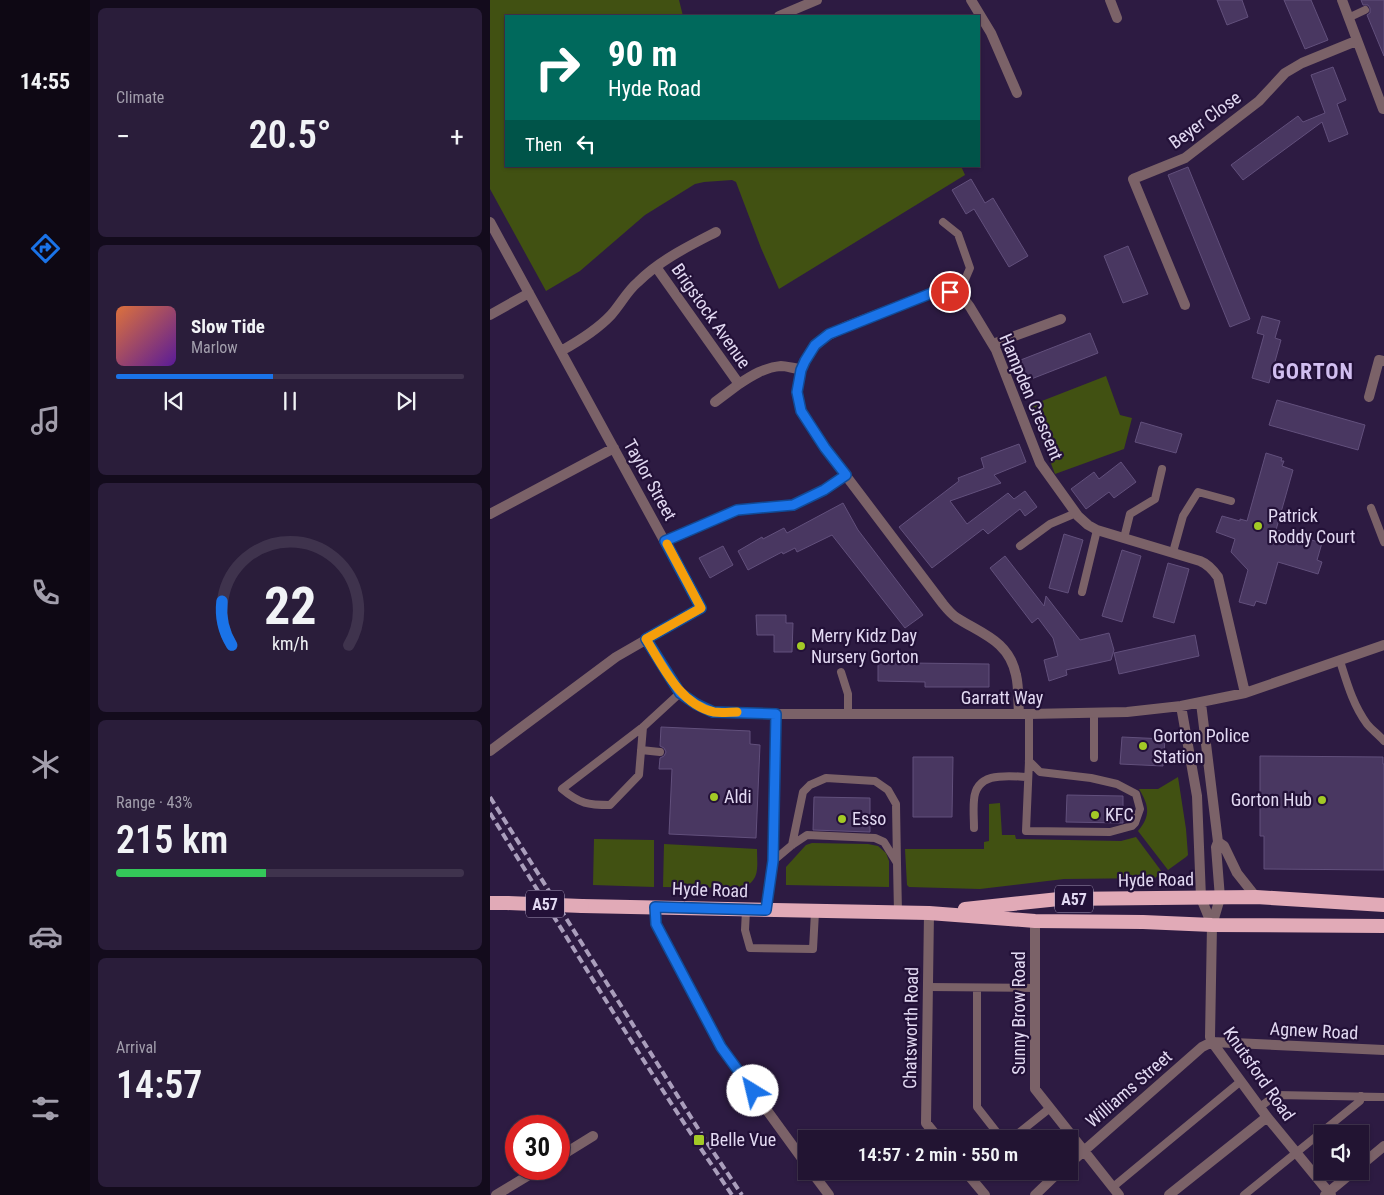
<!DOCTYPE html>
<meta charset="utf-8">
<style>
body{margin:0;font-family:"Roboto Condensed",sans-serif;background:#2a1d3a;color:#f1f3f6;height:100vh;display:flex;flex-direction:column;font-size:19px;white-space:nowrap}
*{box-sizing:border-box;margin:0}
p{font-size:16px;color:#a29eac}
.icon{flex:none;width:28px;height:28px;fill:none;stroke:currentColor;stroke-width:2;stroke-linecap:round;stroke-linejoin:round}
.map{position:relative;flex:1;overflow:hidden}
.drawer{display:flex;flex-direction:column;gap:8px;padding:8px;background:#130b1c;width:400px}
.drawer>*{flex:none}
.banner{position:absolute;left:15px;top:15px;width:475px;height:152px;border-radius:0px;box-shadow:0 1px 4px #0004,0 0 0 1px #3f334d;background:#00695c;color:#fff;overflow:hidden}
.tools{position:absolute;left:824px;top:1125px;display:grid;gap:10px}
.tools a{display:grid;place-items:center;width:55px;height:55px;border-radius:0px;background:#221432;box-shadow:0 1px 4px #0004,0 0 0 1px #3f334d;font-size:25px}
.speed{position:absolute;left:15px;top:1115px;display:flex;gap:10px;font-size:25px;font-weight:700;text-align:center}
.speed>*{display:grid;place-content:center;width:65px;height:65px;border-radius:50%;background:#221432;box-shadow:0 1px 4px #0004,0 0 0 1px #3f334d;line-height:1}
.speed .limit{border:8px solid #d22;background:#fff;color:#111}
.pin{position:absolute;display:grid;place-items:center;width:42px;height:42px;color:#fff;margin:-21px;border:2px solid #fff;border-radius:50%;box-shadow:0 1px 5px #0007}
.me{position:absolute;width:55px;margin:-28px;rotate:324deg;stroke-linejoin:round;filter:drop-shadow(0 0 4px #0008)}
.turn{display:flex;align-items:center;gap:18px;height:105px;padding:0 20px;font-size:22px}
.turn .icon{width:65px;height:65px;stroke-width:2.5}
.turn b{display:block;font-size:35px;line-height:42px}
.then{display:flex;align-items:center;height:48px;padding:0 20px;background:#0003;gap:10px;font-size:19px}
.big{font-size:38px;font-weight:600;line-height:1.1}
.drawer .widget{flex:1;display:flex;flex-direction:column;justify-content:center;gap:8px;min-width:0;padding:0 18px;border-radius:8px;background:#2a1d3a}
.drawer .dial{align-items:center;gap:0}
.dial svg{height:130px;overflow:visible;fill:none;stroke:#3f334d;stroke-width:7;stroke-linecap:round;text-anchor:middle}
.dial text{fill:#f1f3f6;stroke:none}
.song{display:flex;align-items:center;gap:15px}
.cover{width:60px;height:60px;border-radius:8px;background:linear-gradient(135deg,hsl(20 70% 55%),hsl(270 70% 35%))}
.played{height:5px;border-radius:2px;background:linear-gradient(90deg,#1a73e8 45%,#3f334d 45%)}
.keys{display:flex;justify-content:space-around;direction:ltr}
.heat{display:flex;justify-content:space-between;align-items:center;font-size:28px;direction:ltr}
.charge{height:8px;border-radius:4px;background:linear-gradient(90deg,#34c759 43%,#3f334d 0)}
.trip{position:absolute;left:308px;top:1130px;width:280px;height:50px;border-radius:0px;background:#221432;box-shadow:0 1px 4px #0004,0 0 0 1px #3f334d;font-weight:600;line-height:50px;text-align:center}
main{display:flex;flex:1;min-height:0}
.menu{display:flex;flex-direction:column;width:90px;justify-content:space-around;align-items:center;background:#0e0814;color:#a29eac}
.menu .icon{width:35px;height:35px}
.menu .on{color:#1a73e8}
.menu b{font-size:22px;color:#f1f3f6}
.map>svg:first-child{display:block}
.green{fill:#415112}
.building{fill:#493761;stroke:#62507c}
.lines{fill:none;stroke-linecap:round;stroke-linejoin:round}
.service{stroke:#7b6268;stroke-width:8}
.minor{stroke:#7b6268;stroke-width:10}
.trunk{stroke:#e1aab7;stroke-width:14}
.rail{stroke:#aa9ebc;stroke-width:4;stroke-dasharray:8 4;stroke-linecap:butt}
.trunk-bridge{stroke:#e1aab7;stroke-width:14}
.route-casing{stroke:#114b97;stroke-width:12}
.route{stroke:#1a73e8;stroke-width:9}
.slow{stroke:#f59e0b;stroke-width:9}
.poi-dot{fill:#a3c926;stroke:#231138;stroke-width:2}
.labels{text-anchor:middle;stroke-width:4.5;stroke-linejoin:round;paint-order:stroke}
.shield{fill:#231138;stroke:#a99dba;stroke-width:1}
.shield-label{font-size:16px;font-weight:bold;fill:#e2d9f2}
.street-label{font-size:18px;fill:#e2d9f2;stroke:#231138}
.poi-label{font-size:18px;fill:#e2d9f2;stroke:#231138;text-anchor:start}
.district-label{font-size:22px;font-weight:bold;letter-spacing:1px;fill:#d1bef0;stroke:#231138}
</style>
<main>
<nav class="menu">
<b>14:55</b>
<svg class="icon on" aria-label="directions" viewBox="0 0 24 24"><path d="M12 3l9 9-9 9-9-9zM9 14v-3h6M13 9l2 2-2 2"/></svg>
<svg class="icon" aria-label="music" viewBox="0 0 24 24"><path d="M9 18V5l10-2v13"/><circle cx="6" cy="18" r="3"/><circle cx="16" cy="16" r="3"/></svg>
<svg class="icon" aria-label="phone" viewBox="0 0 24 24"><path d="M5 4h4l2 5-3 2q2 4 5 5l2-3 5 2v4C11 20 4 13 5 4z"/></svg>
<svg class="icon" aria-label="climate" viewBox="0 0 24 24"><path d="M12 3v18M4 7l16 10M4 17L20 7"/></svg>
<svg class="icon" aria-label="car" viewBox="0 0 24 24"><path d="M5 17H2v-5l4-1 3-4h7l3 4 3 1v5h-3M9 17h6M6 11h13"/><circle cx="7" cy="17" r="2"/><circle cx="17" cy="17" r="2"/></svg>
<svg class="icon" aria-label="filters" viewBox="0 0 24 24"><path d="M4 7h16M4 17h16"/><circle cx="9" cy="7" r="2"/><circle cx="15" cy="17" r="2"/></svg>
</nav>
<section class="drawer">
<div class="widget"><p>Climate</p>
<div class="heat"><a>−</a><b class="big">20.5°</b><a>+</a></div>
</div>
<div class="widget">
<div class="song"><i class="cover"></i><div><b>Slow Tide</b><p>Marlow</p></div></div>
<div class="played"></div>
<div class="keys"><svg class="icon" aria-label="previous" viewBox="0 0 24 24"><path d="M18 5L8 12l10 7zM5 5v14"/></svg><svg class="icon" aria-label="pause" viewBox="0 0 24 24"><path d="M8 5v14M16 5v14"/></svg><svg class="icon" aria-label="next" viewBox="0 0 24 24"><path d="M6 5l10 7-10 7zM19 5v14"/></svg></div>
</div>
<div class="widget dial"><svg viewBox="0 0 100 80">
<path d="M14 69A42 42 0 1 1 86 69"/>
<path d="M14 69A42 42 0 0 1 8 42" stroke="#1a73e8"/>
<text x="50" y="56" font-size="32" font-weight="700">22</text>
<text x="50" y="72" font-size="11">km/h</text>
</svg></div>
<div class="widget"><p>Range · 43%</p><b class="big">215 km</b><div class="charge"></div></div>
<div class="widget"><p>Arrival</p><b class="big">14:57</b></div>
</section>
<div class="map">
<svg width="894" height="1195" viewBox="0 0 894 1195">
<rect width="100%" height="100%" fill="#2d1b42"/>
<path class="green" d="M0,0H189L193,16H16V166H471L475,175L289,289L271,248L246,182L242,180L214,182L205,184L197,189L155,215L90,271L56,291L0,189Z
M616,376L630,415L642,418L634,449L565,474L539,406Z
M688,777L696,829L698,855L696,857L678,870L648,831C661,816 659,805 649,789H668Z
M510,803L512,835H525L526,839L631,841L646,837L672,872L665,878L574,879L490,889L419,887L417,885L415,849H494V842L499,841V804Z
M104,839L164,840V887L103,885Z
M322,843L378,844L388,846L396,853L399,861V887L296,885V867L316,845Z
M174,844L267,849C267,866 271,882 251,888L173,887Z"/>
<path class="building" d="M727,0H752L758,17L737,25Z
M794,0H821L838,40L815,49Z
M871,0H894V56L877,15L880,13V8L878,5H873Z
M843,67L856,100L847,104L858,134L839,142L832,122L753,180L741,165L808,116L813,122L835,113L821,75Z
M698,167L760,319L740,327L678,175Z
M481,179L495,203L503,198L538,256L519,267L484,209L476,214L462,190Z
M638,246L658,294L633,303L614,256Z
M772,316L790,321L785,338L791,340L779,383L762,378L774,335L767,333Z
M600,333L608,353L531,383L523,363Z
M787,400L875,425L868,450L779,425Z
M651,422L692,434L686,453L645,442Z
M529,444L536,462L504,475L511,483L460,501L477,524L518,493L524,499L535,491L547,507L535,516L530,509L498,534L493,529L442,568L409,527L469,481L468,478L494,468L491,458Z
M776,453L792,458L791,461H794L792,466L803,470L786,530L832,543L827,560L832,562L828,574L788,562L776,604L766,601L764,606L749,602L758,570L741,552L745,539L726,532L732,516L750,521V519L757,521Z
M631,462L646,482L624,498L619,492L596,509L581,489L604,472L609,479Z
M353,503L368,530L433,615L415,628L342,535L307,552L305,548L293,554L292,552L258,570L248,551L272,537L273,539L294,528L297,533Z
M574,534L593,540L578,593L559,588Z
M233,546L243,565L220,578L209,558Z
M632,550L651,556L632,622L612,616Z
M515,556L554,606L556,596L590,640L619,633L624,650L621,660L576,670L577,675L559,681L554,660L568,656L563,638L548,618L542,623L500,568Z
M678,563L699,569L684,623L663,617Z
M266,615H296V623H303L302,652H284V635H267Z
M705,635L709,656L629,674L624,653Z
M388,658H421V663L499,664V687H435V682L388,681Z
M171,727L260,731V744L270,745L266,838L179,834L182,769H169L170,758L174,756L176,752L174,748L170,746Z
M632,737L675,739L673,766L630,764Z
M770,756L893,757V764H894V870L774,869V836H770Z
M423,757H463L462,817H423Z
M577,795L633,796V823L576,822Z
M324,797L380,798V832L323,830Z"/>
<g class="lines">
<path class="service" d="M858,18L875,10
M453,222L468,234L480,268L468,296
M881,508L894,542
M634,538L640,514L665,499L672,469
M530,546L560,524L586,513
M683,552L693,516L708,492L741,501
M592,592L607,530
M850,661C857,683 863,705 877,724C882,730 889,735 894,741
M351,672L358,694V714
M539,714V761L536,831L620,832L642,826L645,823L650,809L646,794L627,784L601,778L550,772L539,761
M153,727L149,775L120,805C98,805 90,804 72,789L153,727L190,693
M151,750L170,752
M604,758V713
M484,828C484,819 483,809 484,800C486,771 518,776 538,777
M302,845L313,792L320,785L336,778L385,781L398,790L406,804L407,863
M283,861L302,845L317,835L385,838L394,842L407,863L408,913
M256,910L255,930L260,948L323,949L325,912
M438,987L545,988
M487,988V1107L512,1139
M770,1107L786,1095L894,1097
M521,1139L560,1108
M623,1187L751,1081
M754,1195L870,1101L871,1096"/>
<path class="minor" d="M481,0L501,33L527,93
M620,0L627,18
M852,0L893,109
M289,16L327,0
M0,222L211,608L126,657L0,751
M166,267L249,384C261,376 275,367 291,366C297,366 305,369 311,369
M695,305L643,179L695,158L769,101L795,73L812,63L866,41
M0,315L39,293
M503,344L571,319
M71,351C89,341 107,330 121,315C131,304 137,291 148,282C170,260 199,246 226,232
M879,397L889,360L894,361
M225,402L249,384
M0,514L124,448
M175,541L247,510L303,505L334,490L355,475
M156,639L190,693L206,704L223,712L286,714H539L637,712L691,706L755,693L894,645
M711,703L728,842L726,847L730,898L722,925L720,1037L722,1042L777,1117L841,1195
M691,706L707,796L711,898L722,925
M529,714C528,701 529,687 526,675C519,641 492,634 467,618C461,614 457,609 453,604L335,448L311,411L307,392L311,369L315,361L323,348L335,337L355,327L442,293L452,291L460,292L474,299L480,307L506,350L550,463L588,516L598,525L607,530L710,561C718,564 723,570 728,577L755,693
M728,842L734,846L747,873L766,897
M165,907L166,924L231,1047L316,1164
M276,910L283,861L286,714
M439,913L436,1123L449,1139
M545,921V1089L629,1195
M69,1157L103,1136
M579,1164L712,1047L722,1042L894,1050
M870,1166L894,1146
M321,1171L339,1195
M475,1171L495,1195
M6,1195L49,1169
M545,1195L570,1171
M679,1195L777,1117
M835,1195L864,1171"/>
<path class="trunk" d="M0,903H17
M92,906L439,913L545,921L653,922L722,925L894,926
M475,909L569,899L667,898L766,897L894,905"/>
<path class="rail" d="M0,797L214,1138L252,1195
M0,813C79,941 157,1070 242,1195"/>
<path class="trunk-bridge" d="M17,903L92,906"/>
</g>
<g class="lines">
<defs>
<path id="route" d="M263,1091L231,1047L166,924L165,907L276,910L283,861L286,714L223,712L206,704L190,693L156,639L211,608L175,541L247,510L303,505L334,490L356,475L335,448L311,411L307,392L311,370L315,361L325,345L339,334L442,293L452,291L460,292"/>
</defs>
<use href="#route" class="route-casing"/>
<use href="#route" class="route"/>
<path class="slow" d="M177,544L211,608L156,639C172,665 190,705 224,712C231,713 240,712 247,712"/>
</g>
<g class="poi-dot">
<circle cx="768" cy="526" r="5"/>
<circle cx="311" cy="646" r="5"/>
<circle cx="653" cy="746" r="5"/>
<circle cx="224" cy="797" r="5"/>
<circle cx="832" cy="800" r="5"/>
<circle cx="605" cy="815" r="5"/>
<circle cx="352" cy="819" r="5"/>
<rect x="203" y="1134" width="12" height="12" rx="2.5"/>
</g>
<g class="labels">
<g class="shield">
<rect x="565" y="885.5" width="38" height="27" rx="4"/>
<rect x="36" y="890.5" width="38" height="27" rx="4"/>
</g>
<g class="shield-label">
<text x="584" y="905">A57</text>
<text x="55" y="910">A57</text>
</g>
<g class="street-label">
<text transform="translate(715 120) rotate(-36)" y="6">Beyer Close</text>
<text transform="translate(221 316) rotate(55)" y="6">Brigstock Avenue</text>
<text transform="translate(541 397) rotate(67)" y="6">Hampden Crescent</text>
<text transform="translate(160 480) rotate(61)" y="6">Taylor Street</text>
<text x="512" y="704">Garratt Way</text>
<text transform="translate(666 880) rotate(-1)" y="6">Hyde Road</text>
<text transform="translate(220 890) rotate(2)" y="6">Hyde Road</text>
<text transform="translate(529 1013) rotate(-90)" y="6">Sunny Brow Road</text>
<text transform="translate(421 1028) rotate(-89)" y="6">Chatsworth Road</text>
<text transform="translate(824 1031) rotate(3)" y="6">Agnew Road</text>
<text transform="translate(769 1074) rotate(55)" y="6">Knutsford Road</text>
<text transform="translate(639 1089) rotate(-41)" y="6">Williams Street</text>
</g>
<g class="poi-label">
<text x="778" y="522">Patrick<tspan x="778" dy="21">Roddy Court</tspan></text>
<text x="321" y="642">Merry Kidz Day<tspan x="321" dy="21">Nursery Gorton</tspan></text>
<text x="663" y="742">Gorton Police<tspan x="663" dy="21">Station</tspan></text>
<text x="234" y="803">Aldi</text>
<text x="822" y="806" text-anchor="end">Gorton Hub</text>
<text x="615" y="821">KFC</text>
<text x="362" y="825">Esso</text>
<text x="220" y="1146">Belle Vue</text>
</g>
<g class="district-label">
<text x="823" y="379">GORTON</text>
</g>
</g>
</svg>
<div class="tools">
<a><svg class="icon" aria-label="sound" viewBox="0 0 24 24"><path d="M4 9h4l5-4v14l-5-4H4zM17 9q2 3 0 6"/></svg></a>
</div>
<div class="speed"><div class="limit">30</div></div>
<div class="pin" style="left:460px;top:292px;background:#d93025"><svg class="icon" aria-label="arrive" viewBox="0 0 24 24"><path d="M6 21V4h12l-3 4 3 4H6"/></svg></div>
<svg class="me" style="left:263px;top:1091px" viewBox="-20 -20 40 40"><circle r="19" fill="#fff"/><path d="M0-13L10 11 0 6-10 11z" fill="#1a73e8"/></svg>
<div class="trip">14:57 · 2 min · 550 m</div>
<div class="banner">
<div class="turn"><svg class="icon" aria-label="right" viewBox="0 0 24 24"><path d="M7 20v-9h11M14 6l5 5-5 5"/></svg><div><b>90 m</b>Hyde Road</div></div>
<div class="then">Then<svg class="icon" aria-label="left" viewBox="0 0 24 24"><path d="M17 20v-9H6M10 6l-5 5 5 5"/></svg></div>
</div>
</div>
</main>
